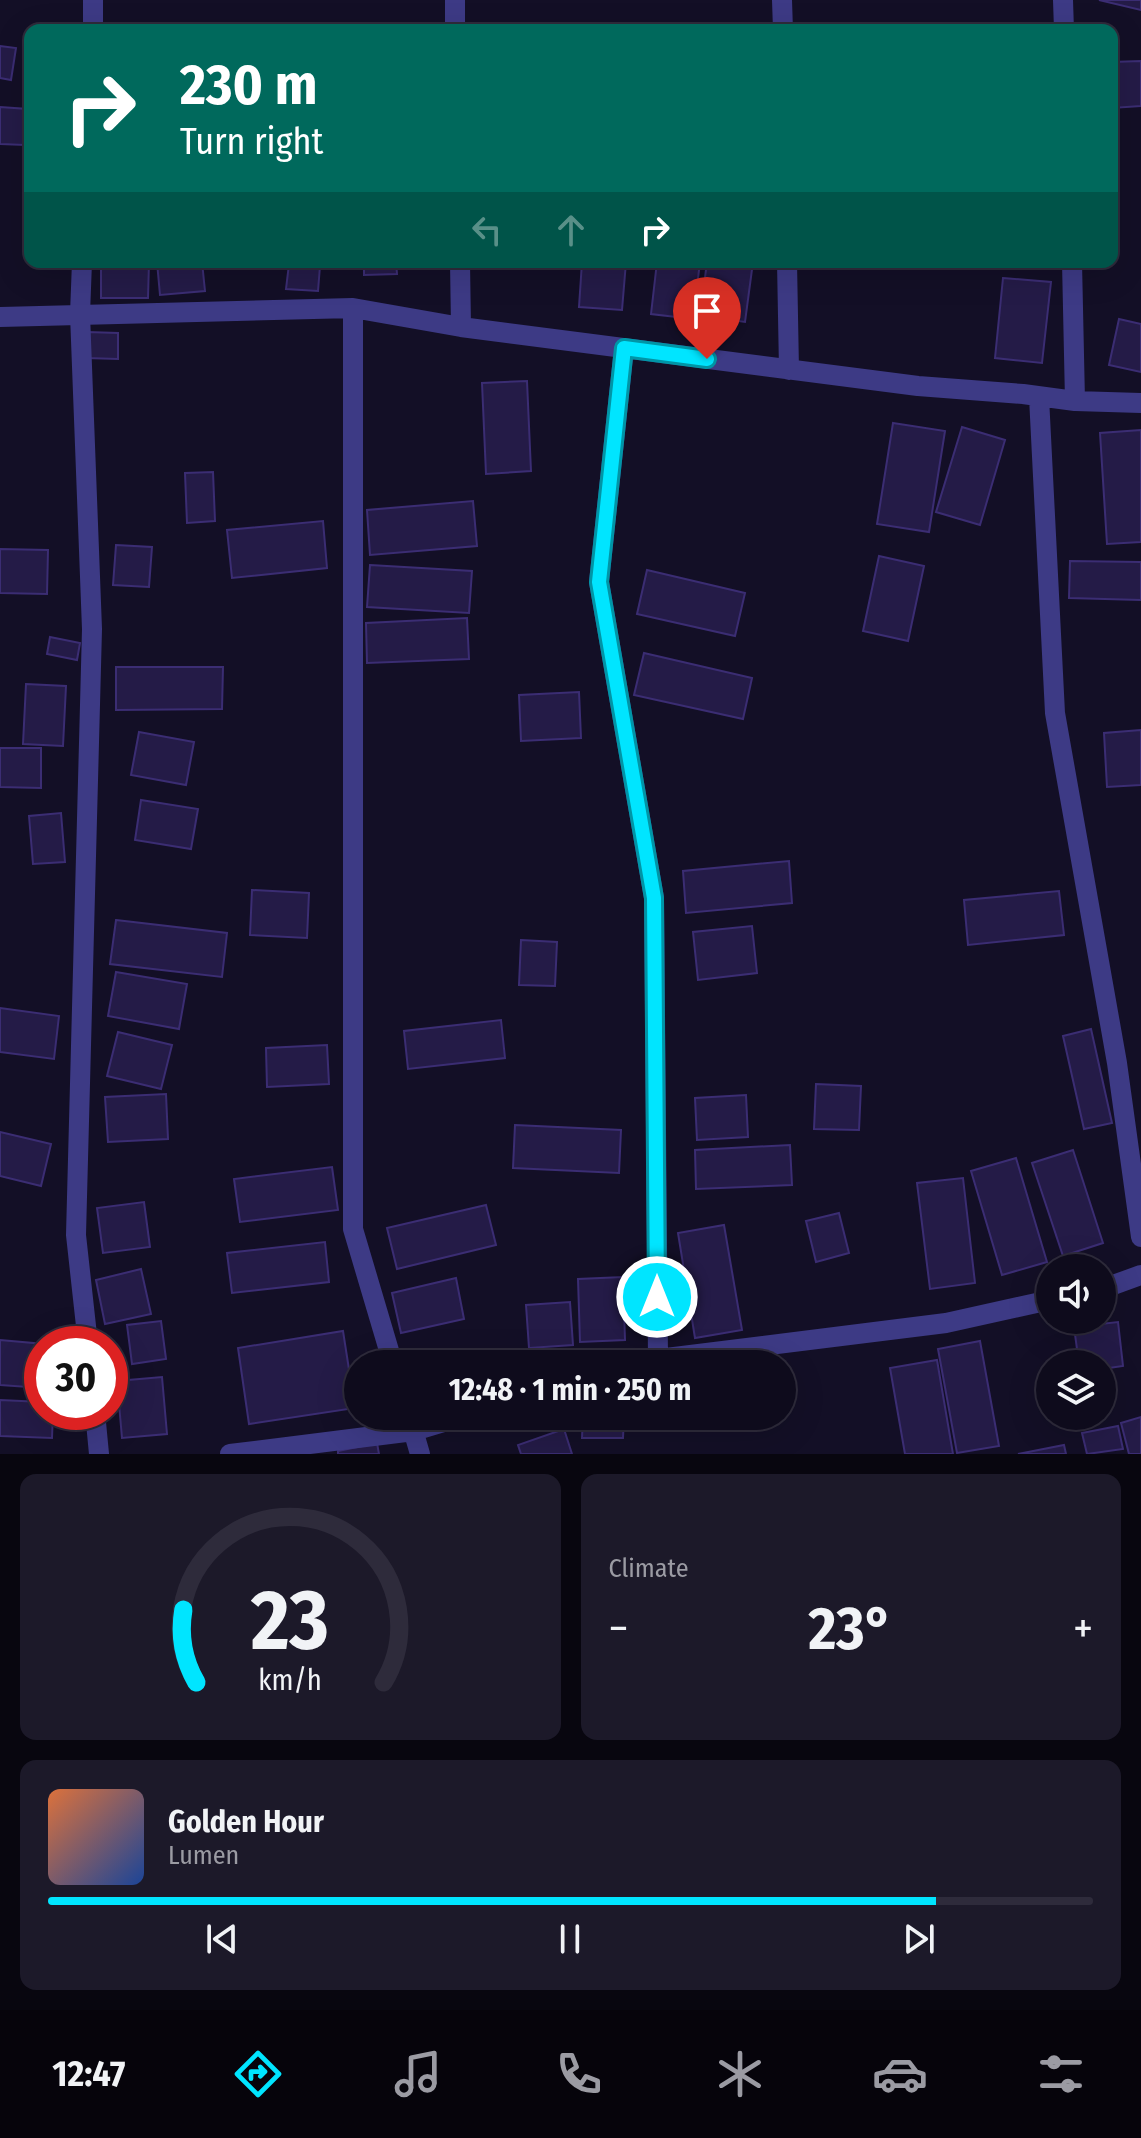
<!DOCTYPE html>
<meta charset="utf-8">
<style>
body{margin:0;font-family:"Fira Sans Condensed",sans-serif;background:#1c1929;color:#f1f3f6;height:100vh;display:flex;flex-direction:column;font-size:30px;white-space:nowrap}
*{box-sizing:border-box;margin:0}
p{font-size:26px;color:#9b9ba3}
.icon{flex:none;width:44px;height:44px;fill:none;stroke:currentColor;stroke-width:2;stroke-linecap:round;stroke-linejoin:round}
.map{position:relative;height:1454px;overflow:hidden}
.details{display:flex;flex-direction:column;gap:20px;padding:20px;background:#08060f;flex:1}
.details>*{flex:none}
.banner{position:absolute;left:24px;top:24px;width:1094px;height:244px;border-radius:16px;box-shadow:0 8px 32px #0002,0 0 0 2px #2e2b3b;background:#00695c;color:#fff;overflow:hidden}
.controls{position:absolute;left:1036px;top:1254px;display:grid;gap:16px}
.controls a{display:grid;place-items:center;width:80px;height:80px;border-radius:50%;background:#0e0b1c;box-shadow:0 8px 32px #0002,0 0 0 2px #2e2b3b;font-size:40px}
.speed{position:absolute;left:24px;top:1326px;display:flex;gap:16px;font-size:40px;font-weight:700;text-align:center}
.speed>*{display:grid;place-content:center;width:104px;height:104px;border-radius:50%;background:#0e0b1c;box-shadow:0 8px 32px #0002,0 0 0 2px #2e2b3b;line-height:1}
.speed .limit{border:12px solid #d22;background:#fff;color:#111}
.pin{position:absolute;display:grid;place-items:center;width:68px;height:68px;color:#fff;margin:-82px -34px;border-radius:50% 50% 50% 0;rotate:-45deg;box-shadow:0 0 8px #0007}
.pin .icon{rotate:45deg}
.me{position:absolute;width:88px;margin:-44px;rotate:0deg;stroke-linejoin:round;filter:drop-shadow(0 0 6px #0008)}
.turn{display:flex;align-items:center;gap:28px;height:168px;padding:0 24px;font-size:36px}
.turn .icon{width:104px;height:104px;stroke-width:2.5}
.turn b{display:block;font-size:56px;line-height:68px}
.lanes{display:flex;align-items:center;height:76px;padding:0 24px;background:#0003;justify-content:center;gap:40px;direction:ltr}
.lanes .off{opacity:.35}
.big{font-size:60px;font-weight:700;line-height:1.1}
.details .tile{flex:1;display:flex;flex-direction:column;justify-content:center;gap:12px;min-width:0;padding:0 28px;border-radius:16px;background:#1c1929}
.details .dial{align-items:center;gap:0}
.dial svg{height:208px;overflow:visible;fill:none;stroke:#2e2b3b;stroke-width:7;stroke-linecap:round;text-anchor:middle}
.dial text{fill:#f1f3f6;stroke:none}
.song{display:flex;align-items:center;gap:24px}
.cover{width:96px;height:96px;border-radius:12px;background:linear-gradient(135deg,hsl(20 70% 55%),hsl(220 70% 35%))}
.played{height:8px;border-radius:4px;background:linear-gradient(90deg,#00e5ff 85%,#2e2b3b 85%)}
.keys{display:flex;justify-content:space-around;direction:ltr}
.heat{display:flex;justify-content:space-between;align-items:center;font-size:44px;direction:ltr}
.details .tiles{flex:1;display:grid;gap:20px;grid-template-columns:1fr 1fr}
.tile:last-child{grid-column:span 2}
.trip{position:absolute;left:344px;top:1350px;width:452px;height:80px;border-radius:40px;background:#0e0b1c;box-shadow:0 8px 32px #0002,0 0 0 2px #2e2b3b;font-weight:700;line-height:80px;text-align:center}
.dock{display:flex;height:128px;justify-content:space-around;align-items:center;background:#06040b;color:#9b9ba3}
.dock .icon{width:56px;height:56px}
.dock .current{color:#00e5ff}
.dock b{font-size:36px;color:#f1f3f6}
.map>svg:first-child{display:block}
.building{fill:#241b47;stroke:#3b2d73;stroke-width:2}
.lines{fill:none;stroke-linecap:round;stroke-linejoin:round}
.minor{stroke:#3d3a85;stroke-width:20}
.route-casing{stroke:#0095a6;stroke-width:20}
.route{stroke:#00e5ff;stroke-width:14}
</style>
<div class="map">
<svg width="1141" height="1454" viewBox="0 0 1141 1454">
<rect width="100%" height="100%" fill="#130f26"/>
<path class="building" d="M1099,0H1141V10Z
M0,46L16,48L11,80L0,78Z
M1141,61V106L1112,108V62Z
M0,107L28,109L25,145L0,144Z
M101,262H149L148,298H101Z
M157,262H202L205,291L160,295Z
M364,262H396L397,274L364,275Z
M582,262H626L622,310L579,307Z
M657,262H700L693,319L651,314Z
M707,262H753L745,322L700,316Z
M289,264L320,266L318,291L286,289Z
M1003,278L1051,282L1042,363L995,358Z
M1119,319L1141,324V372L1109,365Z
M87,332L118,333V359L86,358Z
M527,381L531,471L486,474L482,383Z
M893,423L945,431L929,532L877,524Z
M962,427L1005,440L980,525L936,512Z
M1141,430V542L1107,544L1100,433Z
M213,472L215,521L187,523L185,473Z
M473,501L477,546L370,555L367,510Z
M323,521L327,568L232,578L227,530Z
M116,545L152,547L149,587L113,585Z
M0,549L48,550L47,594L0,593Z
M879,556L924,566L908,641L863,631Z
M1070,561L1141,562V600L1069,598Z
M370,565L472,571L469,613L367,607Z
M647,570L745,593L735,636L637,614Z
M467,618L469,659L367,663L366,623Z
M50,637L80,643L77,660L47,654Z
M644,653L752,678L743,719L634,695Z
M116,667H223L222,709L116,710Z
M26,684L66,686L63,746L23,744Z
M579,692L581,738L521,741L519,695Z
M1141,730V785L1107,787L1104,733Z
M139,732L194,742L186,785L131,775Z
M0,748H41V788L0,787Z
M141,800L198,809L191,849L135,840Z
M61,813L65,862L33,864L29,816Z
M789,861L792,903L686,913L683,871Z
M252,890L309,893L307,938L250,935Z
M1059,891L1064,935L968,945L964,900Z
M116,920L227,933L222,977L110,964Z
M752,926L757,973L698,980L693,932Z
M521,940L557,942L555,986L519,985Z
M116,972L187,984L179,1029L108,1016Z
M0,1008L59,1016L54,1059L0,1052Z
M501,1020L505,1058L408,1069L404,1031Z
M1091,1029L1112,1123L1084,1129L1063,1036Z
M118,1032L172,1045L161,1089L107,1076Z
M327,1045L329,1084L267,1087L266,1048Z
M816,1084L861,1086L859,1130L814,1129Z
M166,1094L168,1139L108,1142L105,1097Z
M746,1095L748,1137L697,1140L695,1098Z
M515,1125L621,1130L619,1173L513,1168Z
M0,1132L51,1144L41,1186L0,1176Z
M790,1145L792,1185L696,1189L695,1150Z
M1073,1150L1103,1243L1063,1256L1032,1163Z
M1016,1158L1047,1262L1002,1275L971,1171Z
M332,1167L338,1210L240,1222L234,1179Z
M963,1178L975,1283L930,1289L917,1183Z
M144,1202L150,1247L103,1253L97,1208Z
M486,1205L496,1245L397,1269L387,1228Z
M839,1213L849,1253L816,1262L806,1221Z
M724,1225L742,1330L695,1338L678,1233Z
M325,1242L329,1282L232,1293L227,1253Z
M141,1269L151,1314L105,1324L96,1280Z
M623,1277L625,1340L580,1342L578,1279Z
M456,1278L464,1319L401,1333L392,1293Z
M570,1302L573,1345L529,1348L526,1305Z
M161,1321L166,1359L132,1364L127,1325Z
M1118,1322L1123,1366L1102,1369V1364H1079L1074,1327Z
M343,1331L355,1408L249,1424L238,1348Z
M0,1340L44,1344L42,1388L0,1385Z
M980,1341L999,1446L957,1453L938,1349Z
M937,1360L953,1454H905L890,1368Z
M162,1377L167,1434L122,1438L117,1381Z
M0,1400L42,1402V1412H53L52,1438L0,1436Z
M583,1416H624L623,1438H582Z
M1141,1417V1454H1129L1121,1423Z
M1118,1426L1123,1449L1087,1454L1082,1433Z
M564,1429L572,1454H521L518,1445Z
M377,1443L379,1454H338V1451Z
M1064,1445L1066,1454H1018Z"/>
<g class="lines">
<path class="minor" d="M93,0V30
M455,0V30
M782,0L783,30
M1063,0L1064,30
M82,262L80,314L92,629L76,1235L88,1344
M460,262L461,327
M787,262L789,370
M1072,262L1075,401
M353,308V1229L393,1364
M0,317L353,308L461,327L918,386L1023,394L1075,401L1141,403
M624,348L599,582L654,898L658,1359
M1039,397L1055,713L1117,1063L1141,1237
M1102,1289L1141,1275
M640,1364L658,1359L946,1323L1050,1300
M95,1412L99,1454
M409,1416L420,1454
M230,1454L414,1431L464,1416"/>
</g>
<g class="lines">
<defs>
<path id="route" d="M657,1297L654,898L599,582L624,348L707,359"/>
</defs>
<use href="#route" class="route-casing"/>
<use href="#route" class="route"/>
</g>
</svg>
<div class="controls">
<a><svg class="icon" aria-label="sound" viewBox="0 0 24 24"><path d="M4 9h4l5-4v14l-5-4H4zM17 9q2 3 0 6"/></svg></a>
<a><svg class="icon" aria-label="layers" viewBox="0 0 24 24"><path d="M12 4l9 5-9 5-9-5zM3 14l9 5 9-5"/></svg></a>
</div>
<div class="speed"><div class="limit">30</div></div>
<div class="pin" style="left:707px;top:359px;background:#d93025"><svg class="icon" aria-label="arrive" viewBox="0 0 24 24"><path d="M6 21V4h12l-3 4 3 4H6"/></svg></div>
<svg class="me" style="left:657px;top:1297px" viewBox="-20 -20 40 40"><circle r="17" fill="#00e5ff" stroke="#fff" stroke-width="3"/><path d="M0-11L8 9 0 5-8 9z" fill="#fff"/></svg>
<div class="trip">12:48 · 1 min · 250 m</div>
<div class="banner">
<div class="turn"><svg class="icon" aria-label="right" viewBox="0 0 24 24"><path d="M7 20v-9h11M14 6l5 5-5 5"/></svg><div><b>230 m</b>Turn right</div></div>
<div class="lanes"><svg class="icon off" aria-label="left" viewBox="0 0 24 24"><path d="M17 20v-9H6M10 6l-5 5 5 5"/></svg><svg class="icon off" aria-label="ahead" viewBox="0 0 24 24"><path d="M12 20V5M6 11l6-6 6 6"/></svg><svg class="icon" aria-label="right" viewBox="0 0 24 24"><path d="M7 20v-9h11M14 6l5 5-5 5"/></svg></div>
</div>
</div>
<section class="details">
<div class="tiles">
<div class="tile dial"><svg viewBox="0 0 100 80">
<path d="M14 69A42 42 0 1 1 86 69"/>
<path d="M14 69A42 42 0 0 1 9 41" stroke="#00e5ff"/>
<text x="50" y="56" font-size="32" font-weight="700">23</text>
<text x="50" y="72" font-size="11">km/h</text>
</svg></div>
<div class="tile"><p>Climate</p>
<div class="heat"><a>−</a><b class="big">23°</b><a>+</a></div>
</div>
<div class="tile">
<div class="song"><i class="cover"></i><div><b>Golden Hour</b><p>Lumen</p></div></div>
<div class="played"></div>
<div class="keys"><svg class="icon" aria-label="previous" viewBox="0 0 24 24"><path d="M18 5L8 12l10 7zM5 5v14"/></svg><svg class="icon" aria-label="pause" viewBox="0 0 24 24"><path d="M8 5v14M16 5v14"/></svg><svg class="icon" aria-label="next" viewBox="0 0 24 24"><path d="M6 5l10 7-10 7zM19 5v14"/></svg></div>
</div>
</div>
</section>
<nav class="dock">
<b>12:47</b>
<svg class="icon current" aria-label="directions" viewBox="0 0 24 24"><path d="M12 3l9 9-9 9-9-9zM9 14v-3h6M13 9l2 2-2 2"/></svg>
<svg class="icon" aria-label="music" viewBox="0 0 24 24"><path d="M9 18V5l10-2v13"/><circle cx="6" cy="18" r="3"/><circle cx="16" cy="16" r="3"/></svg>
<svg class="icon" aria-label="phone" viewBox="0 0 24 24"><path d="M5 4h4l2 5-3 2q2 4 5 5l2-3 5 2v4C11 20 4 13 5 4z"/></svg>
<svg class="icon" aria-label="climate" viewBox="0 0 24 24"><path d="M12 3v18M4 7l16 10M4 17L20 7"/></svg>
<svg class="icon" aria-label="car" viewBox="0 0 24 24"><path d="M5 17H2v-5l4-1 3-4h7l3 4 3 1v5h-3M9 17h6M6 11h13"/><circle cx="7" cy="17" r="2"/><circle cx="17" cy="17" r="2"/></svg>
<svg class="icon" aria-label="filters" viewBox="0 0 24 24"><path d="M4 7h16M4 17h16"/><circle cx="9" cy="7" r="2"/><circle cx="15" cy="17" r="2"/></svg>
</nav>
